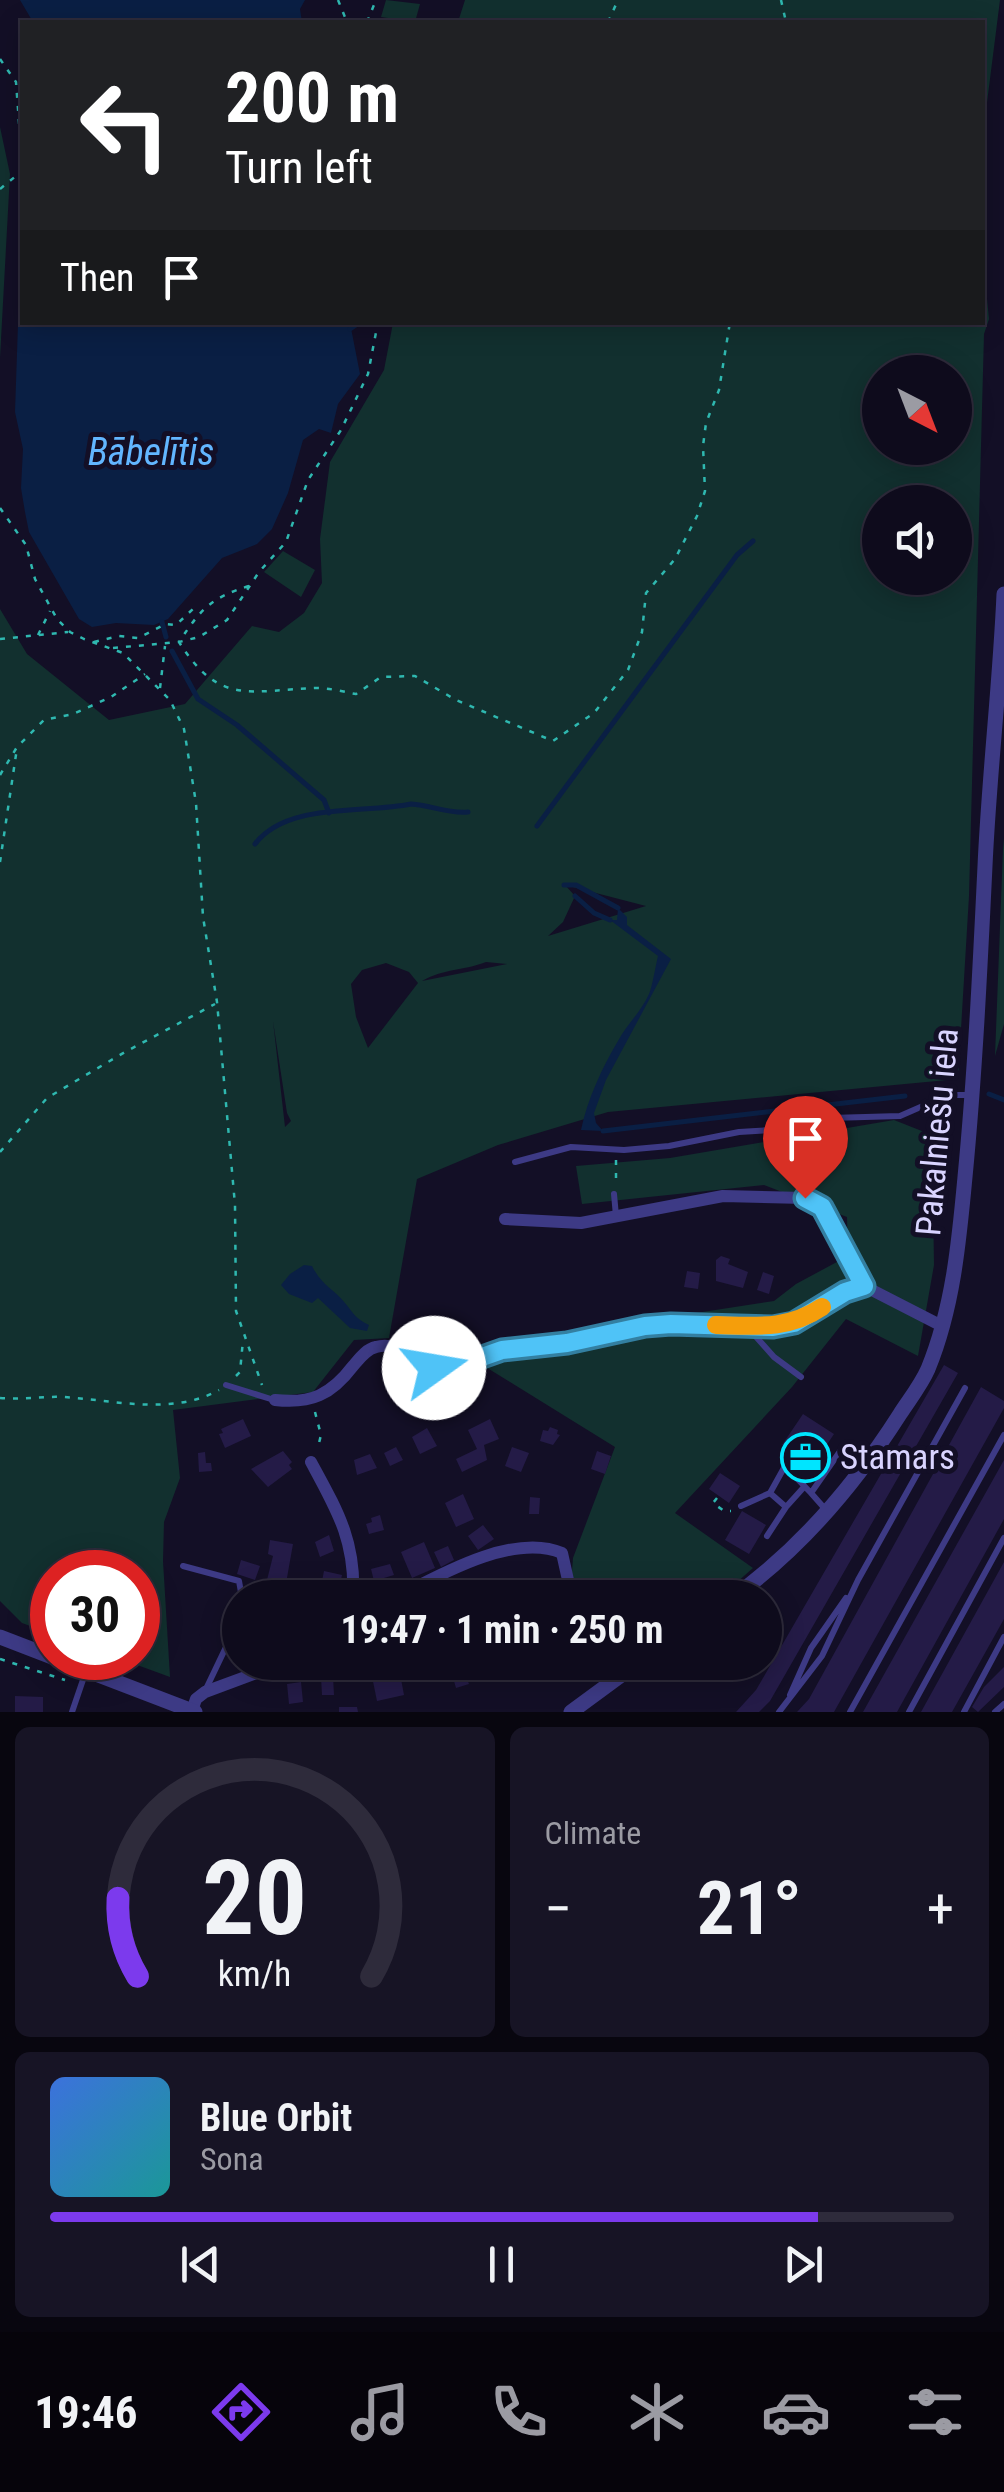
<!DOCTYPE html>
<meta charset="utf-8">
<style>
body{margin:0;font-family:"Roboto Condensed",sans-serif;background:#171425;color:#f1f3f6;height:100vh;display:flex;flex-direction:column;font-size:38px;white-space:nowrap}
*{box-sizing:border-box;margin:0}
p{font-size:32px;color:#9b9ba3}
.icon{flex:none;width:55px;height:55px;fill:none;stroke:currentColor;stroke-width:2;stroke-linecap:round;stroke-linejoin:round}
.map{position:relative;height:1712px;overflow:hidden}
.panel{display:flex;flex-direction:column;gap:15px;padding:15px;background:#08060f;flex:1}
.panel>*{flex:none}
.hud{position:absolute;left:20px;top:20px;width:965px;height:305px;border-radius:0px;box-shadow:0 5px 25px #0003,0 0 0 2px #2e2b3b;background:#202124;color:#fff;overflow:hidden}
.needle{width:65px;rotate:138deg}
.buttons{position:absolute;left:862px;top:355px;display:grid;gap:20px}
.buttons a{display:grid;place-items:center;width:110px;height:110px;border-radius:50%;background:#0e0b1c;box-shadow:0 5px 25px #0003,0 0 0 2px #2e2b3b;font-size:50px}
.speed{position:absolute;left:30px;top:1550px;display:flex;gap:20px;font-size:50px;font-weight:700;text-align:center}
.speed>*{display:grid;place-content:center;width:130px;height:130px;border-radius:50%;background:#0e0b1c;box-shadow:0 5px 25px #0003,0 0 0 2px #2e2b3b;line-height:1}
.speed .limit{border:15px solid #d22;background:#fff;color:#111}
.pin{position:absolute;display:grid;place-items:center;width:85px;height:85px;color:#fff;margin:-102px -42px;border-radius:50% 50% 50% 0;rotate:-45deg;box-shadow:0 0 10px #0007}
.pin .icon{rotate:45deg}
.me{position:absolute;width:110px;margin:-55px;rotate:77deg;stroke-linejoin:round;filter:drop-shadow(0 0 8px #0008)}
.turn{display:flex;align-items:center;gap:35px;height:210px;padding:0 40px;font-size:45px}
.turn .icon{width:130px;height:130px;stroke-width:2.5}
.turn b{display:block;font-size:70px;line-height:85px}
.then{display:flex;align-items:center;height:95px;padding:0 40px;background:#0003;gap:20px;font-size:38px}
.big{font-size:75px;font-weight:700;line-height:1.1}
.panel .tile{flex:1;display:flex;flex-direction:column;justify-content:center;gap:15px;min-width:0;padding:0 35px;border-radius:15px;background:#171425}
.panel .dial{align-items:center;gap:0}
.dial svg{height:260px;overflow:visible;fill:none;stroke:#2e2b3b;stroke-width:7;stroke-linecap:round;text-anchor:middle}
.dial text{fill:#f1f3f6;stroke:none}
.song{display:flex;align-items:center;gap:30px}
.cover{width:120px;height:120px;border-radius:15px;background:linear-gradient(135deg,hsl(220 70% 55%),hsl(180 70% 35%))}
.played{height:10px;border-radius:5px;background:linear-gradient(90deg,#7c3aed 85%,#2e2b3b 85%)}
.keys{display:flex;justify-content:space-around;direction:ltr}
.heat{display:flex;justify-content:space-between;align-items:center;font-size:55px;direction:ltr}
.panel .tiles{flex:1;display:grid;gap:15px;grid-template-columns:1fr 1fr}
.tile:last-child{grid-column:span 2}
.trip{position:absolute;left:222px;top:1580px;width:560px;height:100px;border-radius:50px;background:#0e0b1c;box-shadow:0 5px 25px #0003,0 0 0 2px #2e2b3b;font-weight:700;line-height:100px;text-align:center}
.tab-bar{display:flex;height:160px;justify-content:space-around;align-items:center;background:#06040b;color:#9b9ba3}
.tab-bar .icon{width:70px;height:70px}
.tab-bar .current{color:#7c3aed}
.tab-bar b{font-size:45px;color:#f1f3f6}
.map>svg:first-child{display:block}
.green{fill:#12302f;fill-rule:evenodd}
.water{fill:#0a1f44}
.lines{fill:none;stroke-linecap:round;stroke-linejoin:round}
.stream{stroke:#0a1f44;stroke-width:5}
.building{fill:#241b47}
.path{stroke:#2fb8b0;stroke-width:2.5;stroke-dasharray:5 8;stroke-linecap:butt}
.service{stroke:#3d3a85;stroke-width:6}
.minor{stroke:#3d3a85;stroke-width:12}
.tertiary{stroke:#3d3a85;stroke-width:15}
.route-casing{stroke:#337fa1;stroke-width:25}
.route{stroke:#4fc3f7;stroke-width:18}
.slow{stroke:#f59e0b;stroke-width:18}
.labels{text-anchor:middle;stroke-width:10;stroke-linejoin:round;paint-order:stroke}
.street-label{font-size:35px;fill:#d9d4ff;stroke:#130f26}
.poi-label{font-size:35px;fill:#d9d4ff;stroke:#130f26;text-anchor:start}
.water-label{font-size:38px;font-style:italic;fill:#62b6ff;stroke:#130f26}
</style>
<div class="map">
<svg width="1004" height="1712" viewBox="0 0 1004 1712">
<rect width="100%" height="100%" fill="#130f26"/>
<path class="green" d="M386,0L420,4L415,22L381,17Z
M465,0H1000L983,134L982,22H458Z
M0,127L10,174L0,358Z
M983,258L989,319L984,334L969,896L958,1079L608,1112L498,1145L417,1179L389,1338L354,1340L313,1392L173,1410L180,1478L164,1522L163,1561L170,1677L118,1658H138V1572H52V1634L22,1623L0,1601V609L27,654L109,720L185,704L252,626L279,632L304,613L322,583L320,539L330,462L384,370L393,323L982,322ZM880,372H955V448H880ZM880,502H955V578H880ZM565,885L646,906L548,936L563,922L575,896ZM486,962L507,964L422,981C445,968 463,971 486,962ZM386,963L409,972L418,983L368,1048L356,1017L351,984L362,970ZM273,1021L287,1113L291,1121L285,1127Z
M283,551L315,570L301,597L264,572Z
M1004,838V1024L995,1056L1003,849Z
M894,1120L932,1135L934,1265L918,1356L846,1319L792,1387L675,1513L753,1568L720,1597H570L573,1558L615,1447L484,1366L476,1347L774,1301L796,1284L848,1256L847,1217L764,1185L582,1204L576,1166L670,1158Z"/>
<path class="water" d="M20,0H305L300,9L302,22H33Z
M22,317V322L350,323L360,374L338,404L331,433L319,429L303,440L288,493L272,529L257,544L222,558L168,619L154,625L116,623L92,627L79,619L29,532L25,512L21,488L23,449L15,412L18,324Z
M618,908L627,917V925L671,959L606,1080L594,1113L596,1123L603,1131L581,1130C587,1100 602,1068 618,1041C627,1024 641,1012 649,994C652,988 656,964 658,956L610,920H617Z
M304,1265L312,1266C322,1286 333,1288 345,1303C354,1314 356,1319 369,1325L367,1331L350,1328L318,1298L312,1303L289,1294L281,1285L290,1274Z"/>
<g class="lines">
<path class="stream" d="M350,329L360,322
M162,622L166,637
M172,651L198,699L237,725L324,800L329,813
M537,826L737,555L753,541
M255,844C287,802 362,814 411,804C431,805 447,814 468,812
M564,885H576L618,908
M575,896L594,913L610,920
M989,1094L1004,1100
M603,1131L905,1096"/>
</g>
<path class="building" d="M721,1256L730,1259L728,1264L748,1272L743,1288L716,1281V1260Z
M687,1271L700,1273L698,1289L684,1287Z
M763,1272L774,1276L769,1294L757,1290Z
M944,1365L958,1373L770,1701L759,1712H736L756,1690Z
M981,1387L1004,1401V1408L834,1712H797L809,1699Z
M803,1414L834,1434L810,1470L790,1457L793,1452L782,1445Z
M243,1419L251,1436L225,1448L219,1434L223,1433L221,1429Z
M490,1419L499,1439L484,1445L487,1460L462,1472L456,1459L477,1449L468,1430Z
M550,1427L558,1430L557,1434L560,1435L553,1445L540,1441L543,1430L548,1431Z
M427,1428L437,1446L420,1454L412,1437Z
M396,1447L403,1460L390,1466L384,1453Z
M512,1447L529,1453L521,1472L505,1466Z
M283,1451L292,1462L289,1465L292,1469L268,1487L251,1469Z
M597,1451L611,1456L605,1474L591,1469Z
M205,1452L206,1463H211L212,1471L199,1472L198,1453Z
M370,1454L377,1468L357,1475L354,1460Z
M1004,1460V1519L897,1712H863Z
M720,1473L740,1486L729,1503L709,1489Z
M463,1494L474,1519L456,1527L445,1503Z
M530,1497L540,1498L539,1514H529Z
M742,1511L766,1525L749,1554L725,1540Z
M380,1515L384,1530L369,1534L366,1524L372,1522L371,1518Z
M483,1525L494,1539L478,1550L468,1536Z
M329,1535L334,1551L320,1557L315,1542Z
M270,1540L293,1544L285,1589L266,1584L273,1556L268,1554Z
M424,1542L435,1568L412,1578L401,1552Z
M448,1546L454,1560L441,1567L434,1552Z
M241,1560L260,1566L255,1580L237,1574Z
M1004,1562V1619L952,1712H921Z
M390,1564L394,1575L374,1581L371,1569Z
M324,1571L342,1575L339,1590L321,1586Z
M369,1662L398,1663L404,1695L377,1701Z
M1004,1667V1687L978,1712L972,1707L984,1687Z
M463,1669L469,1684L456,1688L452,1674Z
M333,1676L334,1695H322L321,1677Z
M301,1682L303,1702L289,1704L287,1684Z
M15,1696L43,1697V1712H15Z
M339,1707H357L358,1712H339Z"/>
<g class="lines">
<path class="path" d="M338,0L347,22
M781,0L786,22
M367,22L376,0
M608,22L618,0
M0,59L16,82L22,163
M0,189L22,171
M0,508L26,545L35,579L57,619L70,632L84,639L123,653L170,700L184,729L196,803L203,917L217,1002L235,1205L236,1311L262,1385
M249,586C210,598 201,609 179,642C220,707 250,690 317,688C330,688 344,692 356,694L381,677L415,676L456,700L553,741L594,713L628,670L642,632L646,593L675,559L697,516L705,491L703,446L706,423L719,390L730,322
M38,635L50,611
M0,639L68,632
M94,642L119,636L138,638L166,624L176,625L194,608L200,609
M113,648L179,642L199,637L227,620L259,572L286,542L308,480L341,430L368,374L378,322
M160,688L165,646
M0,775L17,747L44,720L73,714L111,697L145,674
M0,862L17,748
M0,1152L47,1098L125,1052L215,1004
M616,1160V1182
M236,1376L240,1372L243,1340
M0,1398C21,1400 42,1396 63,1397C114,1400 172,1416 219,1390
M315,1412L321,1435L318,1447
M717,1498L713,1503L724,1511H731
M0,1659L65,1680"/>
<path class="service" d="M515,1162L571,1147L624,1150L669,1146L739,1132L787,1129L830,1118L900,1116L948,1095H972
M614,1194L616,1216
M750,1330L774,1357L801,1377
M226,1385L274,1400
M804,1487L786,1507L770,1493L785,1466L811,1493
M741,1506L770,1493
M826,1510L811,1493L843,1447
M767,1536L786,1507
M183,1566L239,1581L242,1598
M205,1691L237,1624L240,1610
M790,1695L811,1648L846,1598
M72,1712L86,1671
M779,1712L822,1656L858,1580L965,1388
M850,1712L1004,1435
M909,1712L1004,1538
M964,1712L1004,1637
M995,1712L1004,1704"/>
<path class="minor" d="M505,1219L581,1223L723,1196L805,1198L822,1207L864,1286
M275,1400C311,1404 331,1395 353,1366C359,1359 366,1349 376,1347C402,1339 421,1370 446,1368C466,1367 484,1353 504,1349C526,1345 549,1346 572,1342C597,1338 621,1331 646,1326C693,1318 744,1335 790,1324C817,1317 837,1294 864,1286L942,1326
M311,1462C337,1510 356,1541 353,1598
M395,1598C439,1575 514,1532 562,1553L572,1598
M600,1662L610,1683
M192,1711L196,1699L205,1692L286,1662"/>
<path class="tertiary" d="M732,1598C799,1550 856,1483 900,1414C909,1400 921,1385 928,1369C953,1308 959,1242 965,1177C975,1073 980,970 985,866C989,776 1000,685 1004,594
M0,1637L52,1657
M54,1658L195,1712
M571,1712L639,1662"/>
</g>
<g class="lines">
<defs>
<path id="route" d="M434,1368H451L502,1350L567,1343L645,1326L671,1324L773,1327L794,1323L845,1292L864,1286L822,1207L805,1198"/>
</defs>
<use href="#route" class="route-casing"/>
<use href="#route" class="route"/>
<path class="slow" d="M716,1325C756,1326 788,1330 822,1307"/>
</g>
<defs>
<symbol id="office-ring" viewBox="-11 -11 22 22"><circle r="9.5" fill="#130f26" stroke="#00e5ff" stroke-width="1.5"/><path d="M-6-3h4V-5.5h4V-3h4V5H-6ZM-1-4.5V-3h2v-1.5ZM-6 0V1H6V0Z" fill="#00e5ff"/></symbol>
</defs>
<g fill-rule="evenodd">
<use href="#office-ring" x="778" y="1430" width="55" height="55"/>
</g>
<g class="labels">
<g class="street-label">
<text transform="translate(937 1132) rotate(-85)" y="12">Pakalniešu iela</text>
</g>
<g class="poi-label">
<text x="840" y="1469">Stamars</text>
</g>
<g class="water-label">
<text x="151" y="465">Bābelītis</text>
</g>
</g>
</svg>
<div class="buttons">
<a><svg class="needle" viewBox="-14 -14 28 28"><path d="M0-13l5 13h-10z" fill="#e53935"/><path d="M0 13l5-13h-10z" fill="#9b9ba3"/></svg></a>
<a><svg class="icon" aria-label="sound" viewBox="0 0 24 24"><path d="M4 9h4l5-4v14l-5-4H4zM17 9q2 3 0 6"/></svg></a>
</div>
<div class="speed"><div class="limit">30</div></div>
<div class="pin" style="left:805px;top:1198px;background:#d93025"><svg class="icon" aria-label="arrive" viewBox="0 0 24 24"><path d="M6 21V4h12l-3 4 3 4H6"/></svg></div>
<svg class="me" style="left:434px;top:1368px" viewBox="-20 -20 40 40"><circle r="19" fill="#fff"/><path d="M0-13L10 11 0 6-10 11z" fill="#4fc3f7"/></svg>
<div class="trip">19:47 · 1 min · 250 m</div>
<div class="hud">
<div class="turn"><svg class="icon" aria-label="left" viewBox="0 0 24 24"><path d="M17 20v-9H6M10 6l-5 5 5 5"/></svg><div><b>200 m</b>Turn left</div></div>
<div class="then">Then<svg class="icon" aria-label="arrive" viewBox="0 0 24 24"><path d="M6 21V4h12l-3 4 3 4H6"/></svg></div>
</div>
</div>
<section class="panel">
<div class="tiles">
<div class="tile dial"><svg viewBox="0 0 100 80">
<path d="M14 69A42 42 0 1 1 86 69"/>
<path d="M14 69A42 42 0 0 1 8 45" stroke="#7c3aed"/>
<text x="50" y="56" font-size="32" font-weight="700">20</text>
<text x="50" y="72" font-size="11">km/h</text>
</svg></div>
<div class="tile"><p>Climate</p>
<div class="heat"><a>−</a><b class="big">21°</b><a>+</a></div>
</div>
<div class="tile">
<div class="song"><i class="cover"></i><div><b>Blue Orbit</b><p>Sona</p></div></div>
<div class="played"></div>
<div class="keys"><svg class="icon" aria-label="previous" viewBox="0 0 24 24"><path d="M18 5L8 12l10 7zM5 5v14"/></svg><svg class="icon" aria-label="pause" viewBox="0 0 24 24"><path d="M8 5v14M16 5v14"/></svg><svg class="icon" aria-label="next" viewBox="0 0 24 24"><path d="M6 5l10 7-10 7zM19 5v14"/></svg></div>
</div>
</div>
</section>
<nav class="tab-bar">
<b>19:46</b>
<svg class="icon current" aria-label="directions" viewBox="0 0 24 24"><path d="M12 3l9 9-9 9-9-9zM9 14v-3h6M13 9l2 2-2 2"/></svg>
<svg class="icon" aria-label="music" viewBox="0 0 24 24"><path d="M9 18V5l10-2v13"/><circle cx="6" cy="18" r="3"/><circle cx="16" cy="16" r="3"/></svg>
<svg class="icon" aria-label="phone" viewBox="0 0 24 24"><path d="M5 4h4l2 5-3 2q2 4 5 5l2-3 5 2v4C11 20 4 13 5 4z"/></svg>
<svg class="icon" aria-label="climate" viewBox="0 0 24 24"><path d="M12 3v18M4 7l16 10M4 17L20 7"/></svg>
<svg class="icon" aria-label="car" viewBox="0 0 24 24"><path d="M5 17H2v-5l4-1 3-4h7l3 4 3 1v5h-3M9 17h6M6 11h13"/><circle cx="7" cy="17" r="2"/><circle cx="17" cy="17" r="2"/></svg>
<svg class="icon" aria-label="filters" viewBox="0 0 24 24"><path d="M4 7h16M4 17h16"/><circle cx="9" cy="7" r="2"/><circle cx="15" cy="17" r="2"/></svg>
</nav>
